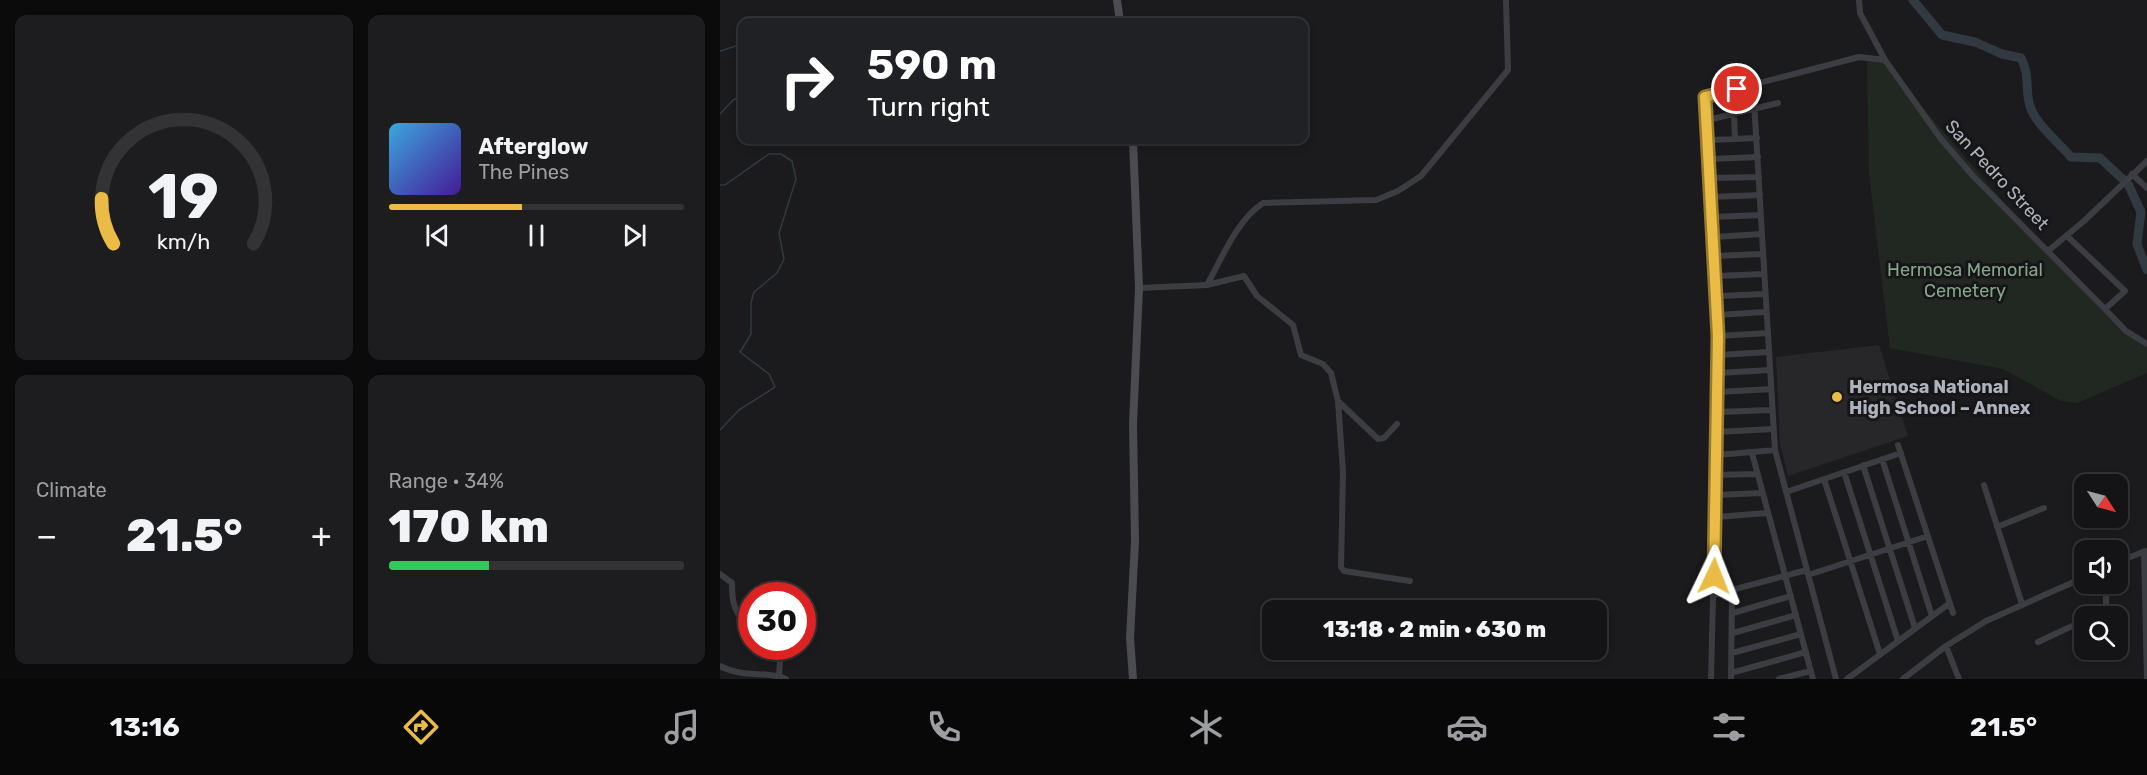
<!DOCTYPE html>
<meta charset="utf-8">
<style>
body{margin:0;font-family:Rubik,sans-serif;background:#1d1d1f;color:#f1f3f6;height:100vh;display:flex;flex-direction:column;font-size:22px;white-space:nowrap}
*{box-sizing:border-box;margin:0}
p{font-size:20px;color:#9d9ea1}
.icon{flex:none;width:33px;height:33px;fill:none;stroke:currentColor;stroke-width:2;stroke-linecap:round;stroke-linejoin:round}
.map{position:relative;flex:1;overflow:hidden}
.sheet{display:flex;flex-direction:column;gap:15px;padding:15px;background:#0b0b0c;width:720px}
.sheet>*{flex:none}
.hud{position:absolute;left:18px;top:18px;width:570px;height:126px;border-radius:12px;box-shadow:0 3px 9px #0003,0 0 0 2px #333335;background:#202124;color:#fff;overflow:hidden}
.needle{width:39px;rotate:126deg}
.buttons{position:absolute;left:1354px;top:474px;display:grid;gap:12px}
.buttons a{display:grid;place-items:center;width:54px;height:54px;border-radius:12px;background:#141416;box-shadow:0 3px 9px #0003,0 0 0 2px #333335;font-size:30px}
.speed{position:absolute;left:18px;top:582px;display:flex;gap:12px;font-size:30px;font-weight:700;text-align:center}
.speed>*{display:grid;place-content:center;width:78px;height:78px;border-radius:50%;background:#141416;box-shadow:0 3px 9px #0003,0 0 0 2px #333335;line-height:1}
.speed .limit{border:9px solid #d22;background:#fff;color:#111}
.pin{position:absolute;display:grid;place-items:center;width:51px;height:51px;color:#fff;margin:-26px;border:3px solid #fff;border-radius:50%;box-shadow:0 2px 6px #0007}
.me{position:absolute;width:66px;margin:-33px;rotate:2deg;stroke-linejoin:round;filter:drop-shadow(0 0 4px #0008)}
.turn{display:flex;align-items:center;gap:21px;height:126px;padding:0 30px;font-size:27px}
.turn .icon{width:78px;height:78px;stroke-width:2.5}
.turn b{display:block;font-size:42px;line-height:51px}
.big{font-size:45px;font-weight:800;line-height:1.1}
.sheet .card{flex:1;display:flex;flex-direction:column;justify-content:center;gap:9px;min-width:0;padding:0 21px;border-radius:12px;background:#1d1d1f}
.sheet .dial{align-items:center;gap:0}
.dial svg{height:156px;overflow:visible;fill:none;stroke:#333335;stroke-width:7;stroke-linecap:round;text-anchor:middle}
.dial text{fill:#f1f3f6;stroke:none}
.song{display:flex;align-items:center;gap:18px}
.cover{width:72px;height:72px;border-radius:9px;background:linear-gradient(135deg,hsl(200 70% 55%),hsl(260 70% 35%))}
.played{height:6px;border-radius:3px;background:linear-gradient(90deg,#eabc45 45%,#333335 45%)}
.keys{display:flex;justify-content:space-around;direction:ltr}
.heat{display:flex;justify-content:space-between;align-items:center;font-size:33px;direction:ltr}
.charge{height:9px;border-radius:4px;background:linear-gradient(90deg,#34c759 34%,#333335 0)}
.sheet .tiles{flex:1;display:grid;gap:15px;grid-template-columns:repeat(2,1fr)}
.trip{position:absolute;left:542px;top:600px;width:345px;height:60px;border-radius:12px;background:#141416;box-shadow:0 3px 9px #0003,0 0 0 2px #333335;font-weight:800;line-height:60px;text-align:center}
.menu{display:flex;height:96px;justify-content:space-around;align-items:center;background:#080809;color:#9d9ea1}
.menu .icon{width:42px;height:42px}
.menu .selected{color:#eabc45}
.menu b{font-size:27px;color:#f1f3f6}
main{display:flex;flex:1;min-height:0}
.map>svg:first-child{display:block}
.built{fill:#27272a}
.green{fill:#212822}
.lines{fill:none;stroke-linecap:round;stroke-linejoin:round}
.stream{stroke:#313941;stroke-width:1.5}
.river{stroke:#313941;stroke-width:9}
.street{stroke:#3c3d42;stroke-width:6}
.secondary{stroke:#4a4c52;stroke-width:8}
.route-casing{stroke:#987a2d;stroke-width:15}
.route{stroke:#eabc45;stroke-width:10}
.poi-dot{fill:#eabc45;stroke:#161618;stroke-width:2}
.labels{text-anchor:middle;stroke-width:6;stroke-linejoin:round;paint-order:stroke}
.street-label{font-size:18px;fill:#aeb2bc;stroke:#161618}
.park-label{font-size:18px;fill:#86a68a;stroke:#161618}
.poi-label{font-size:18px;font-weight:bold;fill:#aeb2bc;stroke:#161618;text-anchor:start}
</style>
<main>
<section class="sheet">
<div class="tiles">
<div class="card dial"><svg viewBox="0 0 100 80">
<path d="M14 69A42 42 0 1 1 86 69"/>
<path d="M14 69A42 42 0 0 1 8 46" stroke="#eabc45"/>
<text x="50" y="56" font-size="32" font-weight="700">19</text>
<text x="50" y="72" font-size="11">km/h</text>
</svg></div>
<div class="card">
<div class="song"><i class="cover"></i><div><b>Afterglow</b><p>The Pines</p></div></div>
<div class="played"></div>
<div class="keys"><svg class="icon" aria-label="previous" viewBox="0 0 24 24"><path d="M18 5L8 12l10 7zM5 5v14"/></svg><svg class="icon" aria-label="pause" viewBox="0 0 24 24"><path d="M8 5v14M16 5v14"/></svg><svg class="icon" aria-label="next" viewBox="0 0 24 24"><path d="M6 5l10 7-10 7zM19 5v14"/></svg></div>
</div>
<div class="card"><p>Climate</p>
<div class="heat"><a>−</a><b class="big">21.5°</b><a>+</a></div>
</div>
<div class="card"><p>Range · 34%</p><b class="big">170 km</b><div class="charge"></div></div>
</div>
</section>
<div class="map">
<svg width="1427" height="679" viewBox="0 0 1427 679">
<rect width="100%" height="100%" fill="#1b1b1d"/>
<path class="built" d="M1159,345L1188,436L1068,476L1060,444L1056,357Z"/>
<path class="green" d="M1147,59L1162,60L1323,248L1406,333L1427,347V373L1357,403L1341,401L1283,369L1170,348L1149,174Z"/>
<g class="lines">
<path class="stream" d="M0,51L22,44
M0,114L13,100L22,96
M0,185H5L49,154H61L72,161L76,179L59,233L64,259L57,273L34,292L31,303V334L20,352L49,374L55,387L19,410L0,430"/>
<path class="river" d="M1193,0L1222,35L1255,42L1282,54L1301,58C1311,77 1304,92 1311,109C1318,126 1339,143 1351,157L1380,158L1408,184L1421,212L1417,244L1427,270"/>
<path class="street" d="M1139,0L1140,13L1165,60L1221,139L1253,176L1385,309L1406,331L1427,344
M1033,85L1055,450L1116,679
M1014,113L1015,139
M988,120L1058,103
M989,140L1037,138
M990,159L1038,157
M1412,174L1427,188
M991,178L1039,177
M992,197L1040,195
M993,217L1041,215
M1347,236L1405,291L1385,309
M994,237L1042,234
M1328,251L1364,221L1427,161
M994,256L1043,254
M996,276L1044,274
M487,285L524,276L537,296L573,325L581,355L603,364L611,373L618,401L623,472L621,567L624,571L690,581
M419,288L487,285C502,258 517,220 543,203L656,200L678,191L701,176L788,70L786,0
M997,296L1045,294
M997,315L1046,312
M998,336L1048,333
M999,355L1049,352
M998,373L1050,370
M999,392L1051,389
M618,401L658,439L664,438L677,424
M998,412L1052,410
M997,432L1052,429
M1178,445L1233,613
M1032,453L1093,679
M997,455L1055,450
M1162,459L1212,616
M1143,465L1195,628
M1124,472L1178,641
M997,475L1036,474
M1104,479L1160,654
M1264,485L1302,604
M1066,492L1181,453
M996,495L1042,493
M997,517L1047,513
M1277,527L1324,508
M1424,552L1427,679
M1398,562L1425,551
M0,574L12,583C12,599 13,610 24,621L32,622
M1088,575L1208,536
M1386,584V616
M993,595L1087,570
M1013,613L1071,596
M1373,616L1386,611
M1013,633L1076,615
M1318,642L1365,620
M1226,646L1239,679
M1012,653L1081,634
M0,666C24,679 46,670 66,679
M1011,673L1086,652
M59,676L60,661L66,646
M991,679L999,355L985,97L1139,57L1165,60
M1011,679L1012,591
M1059,679L1091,671
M1127,679L1230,603
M1183,679L1226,646L1266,621L1365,577"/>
<path class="secondary" d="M397,0L400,22
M413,679L410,638L415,541L413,424L419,288L413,140"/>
</g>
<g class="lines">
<defs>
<path id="route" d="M994,576L998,336L985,97L1017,89"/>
</defs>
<use href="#route" class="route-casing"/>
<use href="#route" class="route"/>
</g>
<circle class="poi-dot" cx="1117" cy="397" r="6"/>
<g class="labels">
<g class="street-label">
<text transform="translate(1277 175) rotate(47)" y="6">San Pedro Street</text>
</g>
<g class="park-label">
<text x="1245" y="276">Hermosa Memorial<tspan x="1245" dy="21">Cemetery</tspan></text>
</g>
<g class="poi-label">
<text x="1129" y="393">Hermosa National<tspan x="1129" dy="21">High School – Annex</tspan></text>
</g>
</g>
</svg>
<div class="buttons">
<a><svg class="needle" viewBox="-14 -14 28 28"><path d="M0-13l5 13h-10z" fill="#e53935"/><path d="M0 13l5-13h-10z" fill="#9d9ea1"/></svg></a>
<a><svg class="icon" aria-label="sound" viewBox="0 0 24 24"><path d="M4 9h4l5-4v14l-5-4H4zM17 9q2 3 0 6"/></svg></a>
<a><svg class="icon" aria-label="search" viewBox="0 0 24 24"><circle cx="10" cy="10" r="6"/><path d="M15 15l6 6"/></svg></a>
</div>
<div class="speed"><div class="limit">30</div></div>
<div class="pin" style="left:1017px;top:89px;background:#d93025"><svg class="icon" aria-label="arrive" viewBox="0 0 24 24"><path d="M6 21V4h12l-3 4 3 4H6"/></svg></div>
<svg class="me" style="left:994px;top:576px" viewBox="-20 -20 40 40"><path d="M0-17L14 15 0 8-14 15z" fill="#eabc45" stroke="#fff" stroke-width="4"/></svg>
<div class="trip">13:18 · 2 min · 630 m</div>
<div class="hud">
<div class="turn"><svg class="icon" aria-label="right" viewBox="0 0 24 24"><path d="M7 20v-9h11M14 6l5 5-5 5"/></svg><div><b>590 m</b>Turn right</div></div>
</div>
</div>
</main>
<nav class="menu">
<b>13:16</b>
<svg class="icon selected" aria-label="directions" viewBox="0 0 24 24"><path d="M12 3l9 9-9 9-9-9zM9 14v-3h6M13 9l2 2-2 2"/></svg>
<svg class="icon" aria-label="music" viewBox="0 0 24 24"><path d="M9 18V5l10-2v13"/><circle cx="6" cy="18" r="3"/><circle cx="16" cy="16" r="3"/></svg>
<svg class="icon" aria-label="phone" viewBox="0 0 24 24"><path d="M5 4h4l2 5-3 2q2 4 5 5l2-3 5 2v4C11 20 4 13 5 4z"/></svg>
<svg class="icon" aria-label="climate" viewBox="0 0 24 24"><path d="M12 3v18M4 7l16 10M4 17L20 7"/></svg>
<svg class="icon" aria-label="car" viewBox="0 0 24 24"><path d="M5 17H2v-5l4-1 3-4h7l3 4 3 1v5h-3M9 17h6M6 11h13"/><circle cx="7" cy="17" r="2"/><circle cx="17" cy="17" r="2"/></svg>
<svg class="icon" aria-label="filters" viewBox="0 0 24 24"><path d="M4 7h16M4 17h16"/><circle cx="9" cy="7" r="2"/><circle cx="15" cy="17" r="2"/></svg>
<b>21.5°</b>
</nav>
